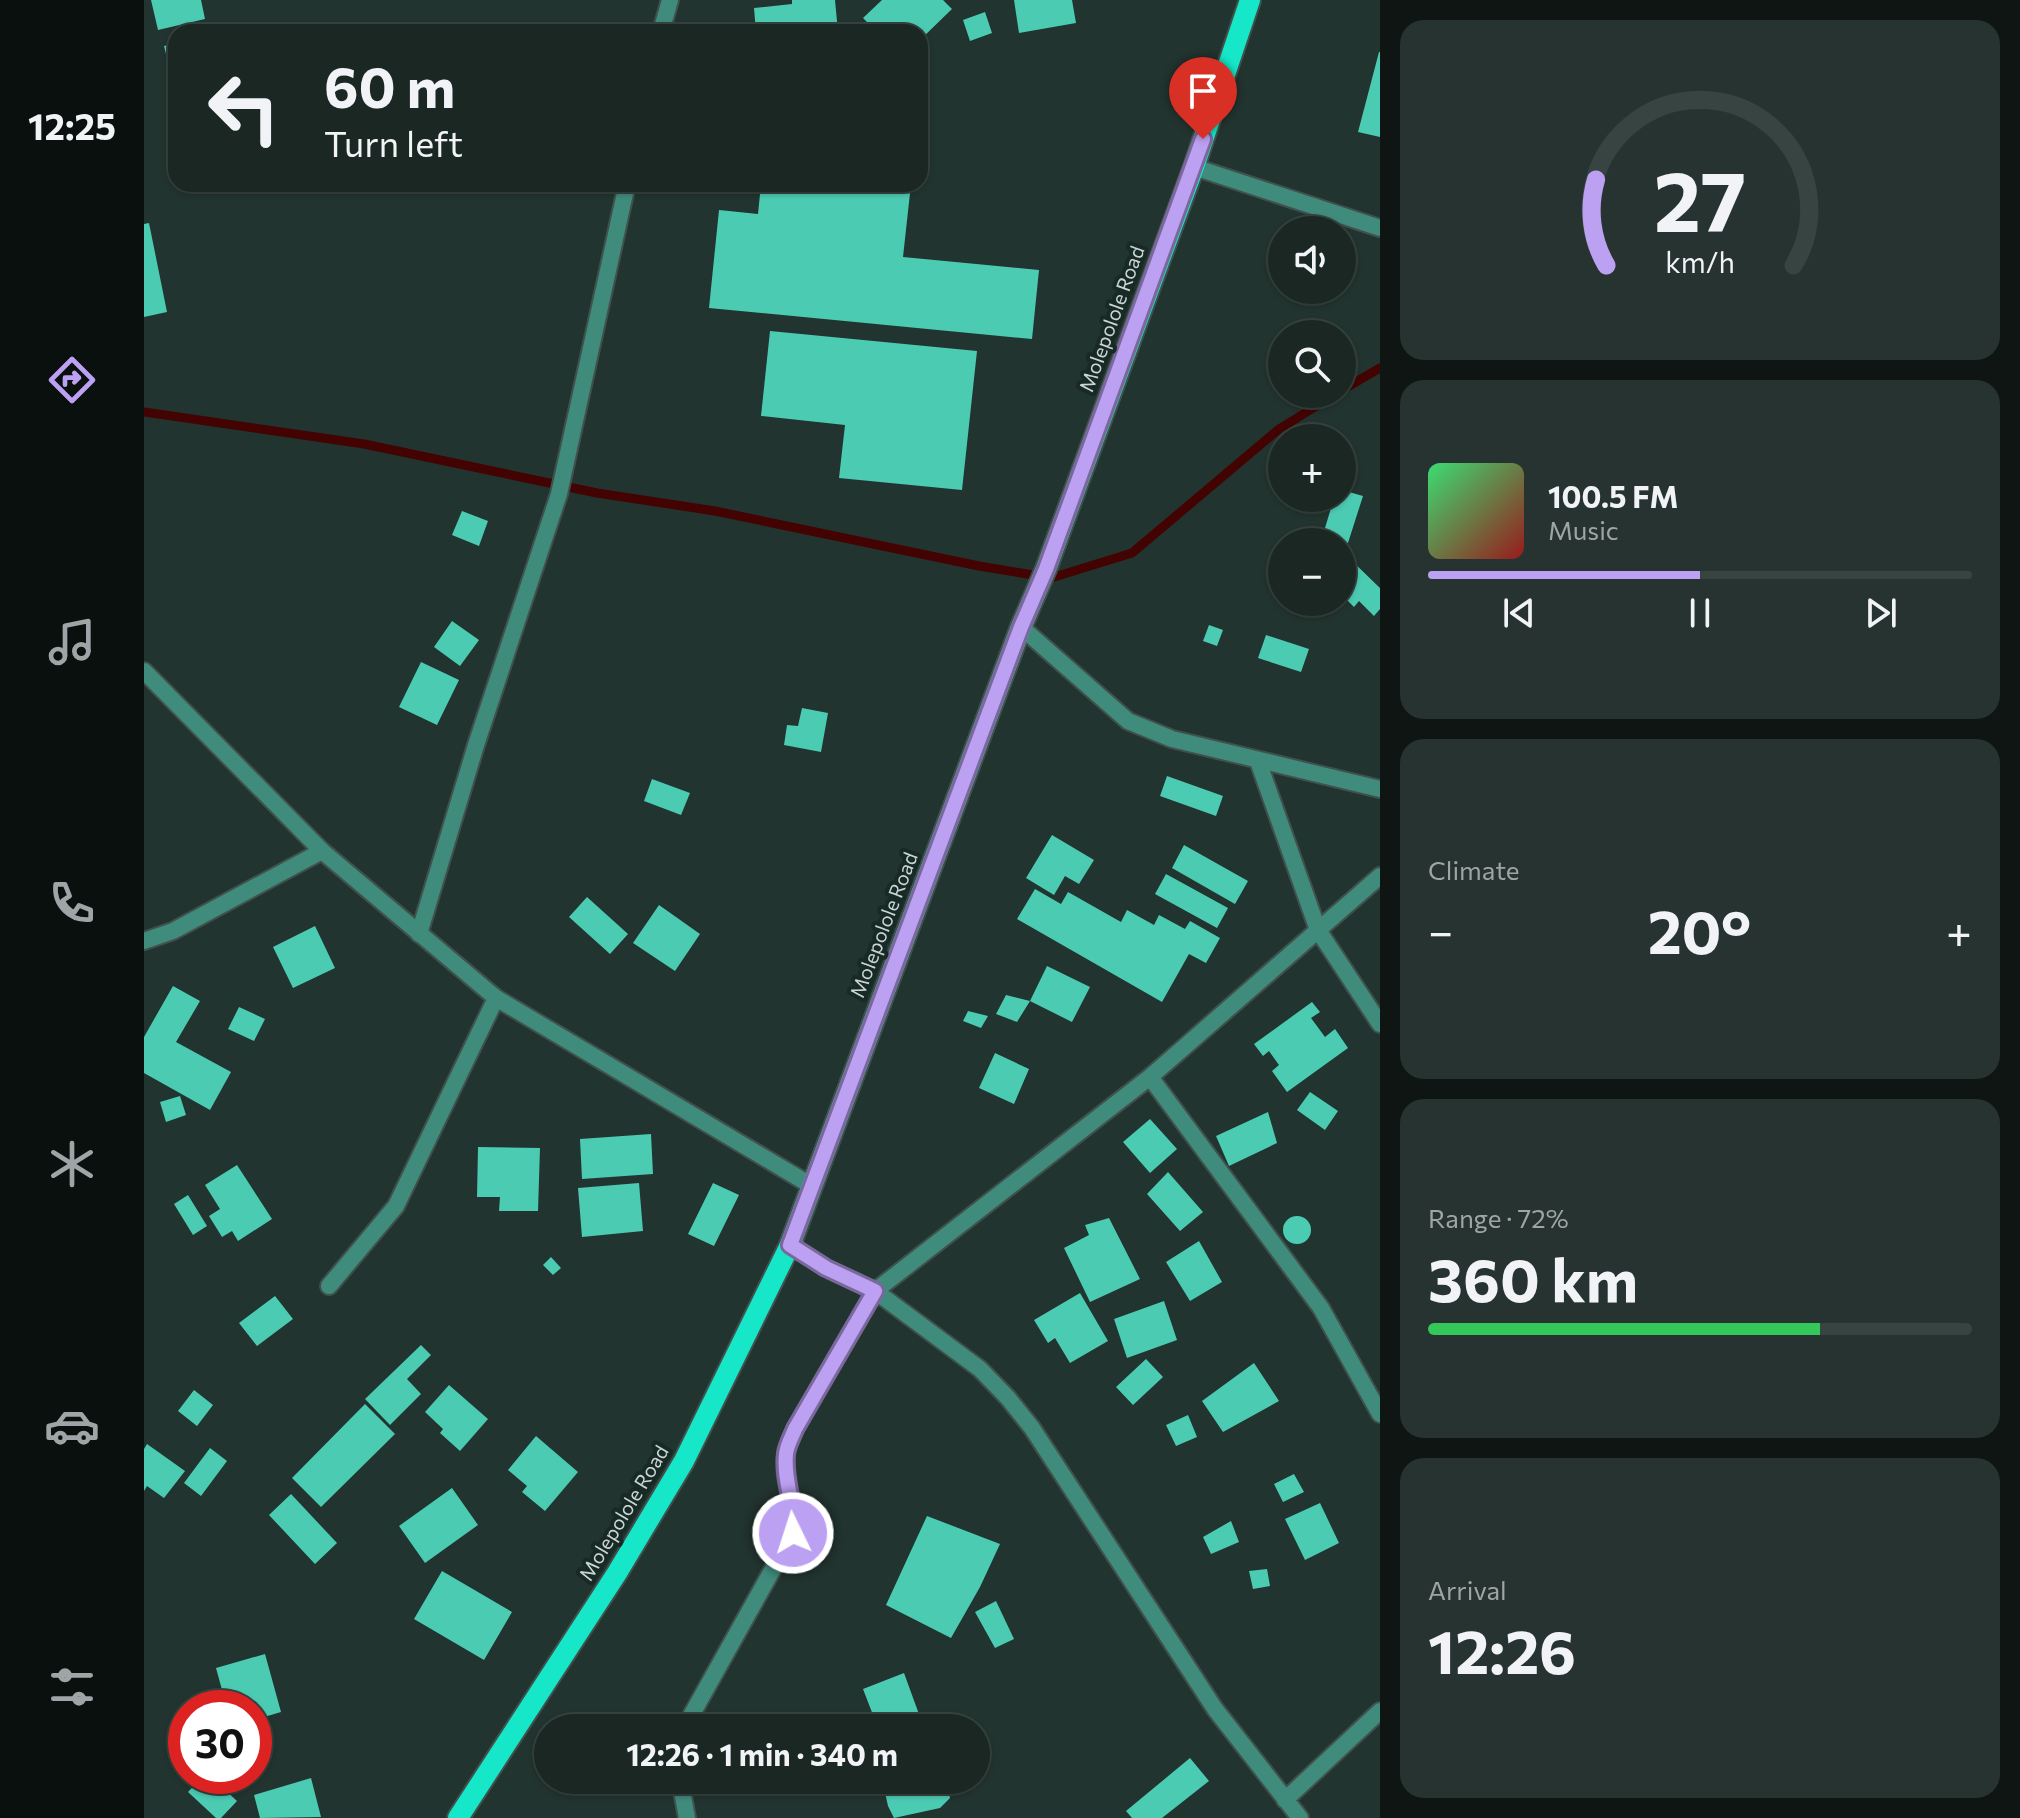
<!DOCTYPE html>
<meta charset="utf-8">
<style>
body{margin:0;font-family:Commissioner,sans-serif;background:#273330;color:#f1f3f6;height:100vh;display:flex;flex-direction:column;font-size:30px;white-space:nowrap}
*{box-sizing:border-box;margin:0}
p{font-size:26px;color:#9fa5a6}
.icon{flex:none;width:44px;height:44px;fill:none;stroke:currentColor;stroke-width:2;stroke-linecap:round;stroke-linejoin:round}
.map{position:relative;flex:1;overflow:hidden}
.sheet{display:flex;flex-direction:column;gap:20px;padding:20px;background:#0e1513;width:640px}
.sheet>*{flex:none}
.banner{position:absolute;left:24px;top:24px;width:760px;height:168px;border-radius:24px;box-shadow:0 2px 6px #0004,0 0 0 2px #384441;background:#1a2723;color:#f1f3f6;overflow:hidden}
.fabs{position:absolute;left:1124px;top:216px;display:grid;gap:16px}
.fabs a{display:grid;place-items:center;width:88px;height:88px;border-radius:50%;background:#1a2723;box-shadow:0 2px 6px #0004,0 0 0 2px #384441;font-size:40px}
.speed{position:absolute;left:24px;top:1690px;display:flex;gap:16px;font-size:40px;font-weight:700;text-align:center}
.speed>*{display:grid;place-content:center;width:104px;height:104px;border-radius:50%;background:#1a2723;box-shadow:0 2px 6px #0004,0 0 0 2px #384441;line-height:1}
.speed .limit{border:12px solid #d22;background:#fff;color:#111}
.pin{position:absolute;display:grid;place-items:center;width:68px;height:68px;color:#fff;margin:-82px -34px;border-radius:50% 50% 50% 0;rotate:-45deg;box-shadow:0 0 8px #0007}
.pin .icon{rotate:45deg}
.me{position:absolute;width:88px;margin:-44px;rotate:356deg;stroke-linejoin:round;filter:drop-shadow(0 0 6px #0008)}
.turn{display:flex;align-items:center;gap:28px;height:168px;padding:0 24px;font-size:36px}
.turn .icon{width:104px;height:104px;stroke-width:2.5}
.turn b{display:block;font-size:56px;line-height:68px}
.big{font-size:60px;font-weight:700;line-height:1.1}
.sheet .card{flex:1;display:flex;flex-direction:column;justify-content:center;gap:12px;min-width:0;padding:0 28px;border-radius:24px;background:#273330}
.sheet .dial{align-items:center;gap:0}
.dial svg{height:208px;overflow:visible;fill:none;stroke:#384441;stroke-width:7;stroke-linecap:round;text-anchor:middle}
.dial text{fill:#f1f3f6;stroke:none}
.song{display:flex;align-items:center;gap:24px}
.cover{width:96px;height:96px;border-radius:12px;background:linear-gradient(135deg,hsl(140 70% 55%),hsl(0 70% 35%))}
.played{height:8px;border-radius:4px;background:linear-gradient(90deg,#bca0f2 50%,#384441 50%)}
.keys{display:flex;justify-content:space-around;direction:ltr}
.heat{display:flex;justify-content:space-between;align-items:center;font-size:44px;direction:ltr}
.charge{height:12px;border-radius:6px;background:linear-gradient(90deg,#34c759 72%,#384441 0)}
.trip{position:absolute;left:390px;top:1714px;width:456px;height:80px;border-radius:40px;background:#1a2723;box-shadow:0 2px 6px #0004,0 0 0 2px #384441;font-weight:700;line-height:80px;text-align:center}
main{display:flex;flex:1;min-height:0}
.tabs{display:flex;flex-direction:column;width:144px;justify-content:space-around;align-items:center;background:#0a100e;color:#9fa5a6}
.tabs .icon{width:56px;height:56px}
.tabs .active{color:#bca0f2}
.tabs b{font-size:36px;color:#f1f3f6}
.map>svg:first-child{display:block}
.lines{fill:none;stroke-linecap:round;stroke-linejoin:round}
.stream{stroke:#430302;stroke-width:9}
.building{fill:#4ccbb3}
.minor-casing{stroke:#40514d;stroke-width:20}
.tertiary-casing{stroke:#40514d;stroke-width:20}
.primary-casing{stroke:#40514d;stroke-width:24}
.minor{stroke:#3f8b7c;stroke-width:16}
.tertiary{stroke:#3f8b7c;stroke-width:16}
.primary{stroke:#15e7c8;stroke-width:20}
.route-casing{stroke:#7a689d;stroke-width:20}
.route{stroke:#bca0f2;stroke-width:14}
.labels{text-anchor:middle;stroke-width:8;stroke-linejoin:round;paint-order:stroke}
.street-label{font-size:20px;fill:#cbd6d4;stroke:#182a26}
</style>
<main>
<nav class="tabs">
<b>12:25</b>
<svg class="icon active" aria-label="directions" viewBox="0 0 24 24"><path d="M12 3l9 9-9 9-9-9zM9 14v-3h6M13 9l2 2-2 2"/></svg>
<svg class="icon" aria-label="music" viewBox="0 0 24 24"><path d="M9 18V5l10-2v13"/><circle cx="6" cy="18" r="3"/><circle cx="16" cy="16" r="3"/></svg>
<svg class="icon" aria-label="phone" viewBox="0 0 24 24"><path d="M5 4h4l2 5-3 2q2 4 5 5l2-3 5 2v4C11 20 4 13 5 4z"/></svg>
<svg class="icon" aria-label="climate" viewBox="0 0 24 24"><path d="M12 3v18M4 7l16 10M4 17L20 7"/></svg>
<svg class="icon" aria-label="car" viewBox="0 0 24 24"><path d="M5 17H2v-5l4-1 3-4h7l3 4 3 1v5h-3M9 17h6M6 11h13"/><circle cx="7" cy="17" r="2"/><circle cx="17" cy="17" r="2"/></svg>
<svg class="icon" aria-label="filters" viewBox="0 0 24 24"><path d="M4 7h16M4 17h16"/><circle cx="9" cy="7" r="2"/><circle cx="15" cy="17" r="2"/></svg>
</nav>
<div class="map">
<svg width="1236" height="1818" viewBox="0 0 1236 1818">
<rect width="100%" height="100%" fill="#22342f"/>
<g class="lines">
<path class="stream" d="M1198,390L1236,368
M0,412L220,444L453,493L571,511L835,566L907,578L988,553L1135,429L1192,394"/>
</g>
<path class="building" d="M7,0H57L61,19L14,30Z
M648,0H691L694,32H612L610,8L648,4Z
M738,0H799L808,9L776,40V32H733L719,18Z
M870,0H928L932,23L875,33Z
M841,12L848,33L826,41L819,20Z
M32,43V90H31L20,46Z
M1235,52H1236V137L1214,132Z
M617,184H767L759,257L895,270L888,339L565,308L575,210L614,214Z
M5,223L23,312L0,317V224Z
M626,331L833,351L818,490L695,478L701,425L617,416Z
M1198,490L1219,496L1203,546L1198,542L1178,538L1190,498H1198Z
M318,511L344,521L335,546L308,535Z
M1206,559L1236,588V609L1230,616L1215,601L1210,607L1198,595L1201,588L1198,585V566Z
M308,621L335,640L316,666L290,647Z
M1065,625L1079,630L1073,646L1059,641Z
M1122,635L1165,649L1157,672L1114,658Z
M277,662L315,680L293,725L255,707Z
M658,708L684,713L677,752L640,745L643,725L654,726Z
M1023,776L1079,796L1072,816L1016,796Z
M508,779L546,793L537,815L500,801Z
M908,835L950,860L935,884L921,876L910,895L882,878Z
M1040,845L1104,881L1091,904L1028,868Z
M1022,874L1084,908L1073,928L1011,894Z
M891,889L917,904L924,892L977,922L983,910L1010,925L1015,915L1041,929L1046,921L1076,938L1062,963L1045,954L1018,1002L873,919Z
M443,897L484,934L466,954L425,917Z
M515,905L556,934L531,971L489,943Z
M171,926L191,968L149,988L129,947Z
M903,966L946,987L928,1022L886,1001L873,1022L852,1014L862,995L886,1001Z
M29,986L56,1001L32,1042L87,1072L66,1110L0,1073V1037Z
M1168,1002L1176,1012L1167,1018L1181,1037L1191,1029L1204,1048L1143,1092L1128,1071L1135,1065L1125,1051L1119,1056L1110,1044Z
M95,1007L121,1019L110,1041L84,1029Z
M824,1011L844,1016L837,1028L819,1021Z
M851,1053L885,1069L870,1104L835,1088Z
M1166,1092L1194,1111L1181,1130L1153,1110Z
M36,1096L42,1115L22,1122L16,1102Z
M1124,1112L1133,1143L1085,1166L1072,1136Z
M1006,1119L1033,1149L1006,1173L979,1142Z
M507,1134L509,1174L438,1179L436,1139Z
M334,1147L396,1148L394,1211H355L356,1197H333Z
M93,1165L128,1219L94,1241L88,1231L78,1237L65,1216L76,1209L61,1185Z
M1024,1172L1059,1212L1036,1231L1003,1194Z
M495,1183L499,1231L438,1237L434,1188Z
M569,1183L595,1195L570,1246L544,1234Z
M44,1195L63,1226L49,1235L30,1204Z
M1139 1230a14 14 0 1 1 28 0a14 14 0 1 1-28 0Z
M965,1218L996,1279L946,1302L920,1248L945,1235L941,1225Z
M1055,1241L1078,1282L1046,1301L1022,1262Z
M407,1257L417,1268L409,1275L399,1265Z
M936,1293L964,1341L926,1363L911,1338L904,1343L890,1320Z
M131,1296L149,1319L113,1346L95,1323Z
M1020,1301L1033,1340L983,1358L970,1319Z
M277,1345L287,1355L263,1379L277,1394L246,1425L221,1399Z
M1002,1359L1019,1377L989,1405L972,1387Z
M1110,1363L1135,1401L1079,1432L1058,1401Z
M305,1385L344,1419L316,1451L296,1433L299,1429L281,1412Z
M50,1390L69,1405L53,1426L34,1411Z
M221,1404L251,1434L177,1507L148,1478Z
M1044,1415L1053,1437L1032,1446L1022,1425Z
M392,1436L434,1472L401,1511L378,1492L383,1486L364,1470Z
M3,1444L41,1471L20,1498L3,1486L0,1491V1449Z
M66,1448L83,1461L57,1496L40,1483Z
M1150,1474L1160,1492L1139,1502L1130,1484Z
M308,1488L334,1525L281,1563L255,1526Z
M147,1494L193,1543L171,1564L125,1515Z
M1176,1503L1195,1543L1161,1560L1141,1519Z
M783,1516L856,1544L836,1587L807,1638L742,1605Z
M1087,1521L1095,1542L1067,1554L1059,1537Z
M1123,1569L1126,1586L1109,1589L1105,1571Z
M298,1571L368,1612L340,1660L270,1619Z
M852,1601L870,1639L851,1648L831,1612Z
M121,1654L137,1712L110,1720V1708H83L72,1668Z
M760,1673L780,1728H734L719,1689Z
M1046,1758L1065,1781L1018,1818H988L982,1811Z
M59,1776H66L93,1801L77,1818H72L44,1792Z
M167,1778L177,1817L116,1818L110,1795Z
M735,1780H802L806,1798L796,1808L750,1818L744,1806L740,1788Z"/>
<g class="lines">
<defs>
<path id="minor" d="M517,32L526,0
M1050,167L1236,228
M877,627L984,721L1028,739L1236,789
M1114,761L1174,930L1236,1024
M275,934L332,745L415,494L483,184
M0,941L29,931L178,851
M1006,1077L1177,1308L1236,1414
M646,1245L682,1268L731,1291L836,1369L864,1398L888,1428L1071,1709L1156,1818
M185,1286L252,1206L352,998
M543,1728L548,1714L649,1533C652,1506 638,1481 642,1454C643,1445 648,1437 651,1429L731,1291L1006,1077L1236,876
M536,1780L543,1818
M1141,1800L1236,1711"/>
<path id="tertiary" d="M0,671L178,851L352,998L668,1186"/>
<path id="primary" d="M314,1818L473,1573L540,1461L646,1245L877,627L902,569L1050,167L1106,0"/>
</defs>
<use href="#minor" class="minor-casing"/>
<use href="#tertiary" class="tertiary-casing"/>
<use href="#primary" class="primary-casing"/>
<use href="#minor" class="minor"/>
<use href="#tertiary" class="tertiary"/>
<use href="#primary" class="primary"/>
</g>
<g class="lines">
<defs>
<path id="route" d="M649,1533C652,1506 639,1481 642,1454C643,1445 648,1437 651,1429L731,1291L682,1268L646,1245L877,627L902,569L1059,139"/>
</defs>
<use href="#route" class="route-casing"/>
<use href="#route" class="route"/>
</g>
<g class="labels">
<g class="street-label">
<text transform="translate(968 319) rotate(-70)" y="7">Molepolole Road</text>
<text transform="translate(740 925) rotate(-69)" y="7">Molepolole Road</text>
<text transform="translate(480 1513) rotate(-59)" y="7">Molepolole Road</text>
</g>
</g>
</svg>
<div class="fabs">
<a><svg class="icon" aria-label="sound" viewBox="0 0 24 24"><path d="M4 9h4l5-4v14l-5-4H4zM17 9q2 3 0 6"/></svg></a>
<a><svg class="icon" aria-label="search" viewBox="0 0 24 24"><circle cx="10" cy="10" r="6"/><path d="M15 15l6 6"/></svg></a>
<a>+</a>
<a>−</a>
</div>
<div class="speed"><div class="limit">30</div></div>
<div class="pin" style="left:1059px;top:139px;background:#d93025"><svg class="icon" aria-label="arrive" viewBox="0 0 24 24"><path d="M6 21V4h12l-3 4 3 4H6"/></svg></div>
<svg class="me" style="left:649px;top:1533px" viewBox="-20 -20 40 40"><circle r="17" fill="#bca0f2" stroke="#fff" stroke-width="3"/><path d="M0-11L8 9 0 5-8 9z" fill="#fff"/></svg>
<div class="trip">12:26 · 1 min · 340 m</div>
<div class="banner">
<div class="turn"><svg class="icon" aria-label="left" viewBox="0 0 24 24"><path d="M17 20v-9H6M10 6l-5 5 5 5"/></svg><div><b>60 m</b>Turn left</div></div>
</div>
</div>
<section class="sheet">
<div class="card dial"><svg viewBox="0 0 100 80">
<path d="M14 69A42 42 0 1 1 86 69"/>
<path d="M14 69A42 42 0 0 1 10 36" stroke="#bca0f2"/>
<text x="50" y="56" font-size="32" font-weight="700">27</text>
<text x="50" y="72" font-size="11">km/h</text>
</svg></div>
<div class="card">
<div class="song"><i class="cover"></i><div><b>100.5 FM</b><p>Music</p></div></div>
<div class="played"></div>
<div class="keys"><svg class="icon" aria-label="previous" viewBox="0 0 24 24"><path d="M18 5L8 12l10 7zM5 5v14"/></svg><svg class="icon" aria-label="pause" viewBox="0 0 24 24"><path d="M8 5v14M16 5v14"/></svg><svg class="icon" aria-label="next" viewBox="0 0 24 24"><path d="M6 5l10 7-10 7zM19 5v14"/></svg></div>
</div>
<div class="card"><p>Climate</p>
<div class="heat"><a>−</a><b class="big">20°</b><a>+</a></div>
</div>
<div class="card"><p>Range · 72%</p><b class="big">360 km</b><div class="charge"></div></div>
<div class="card"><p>Arrival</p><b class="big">12:26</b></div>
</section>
</main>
